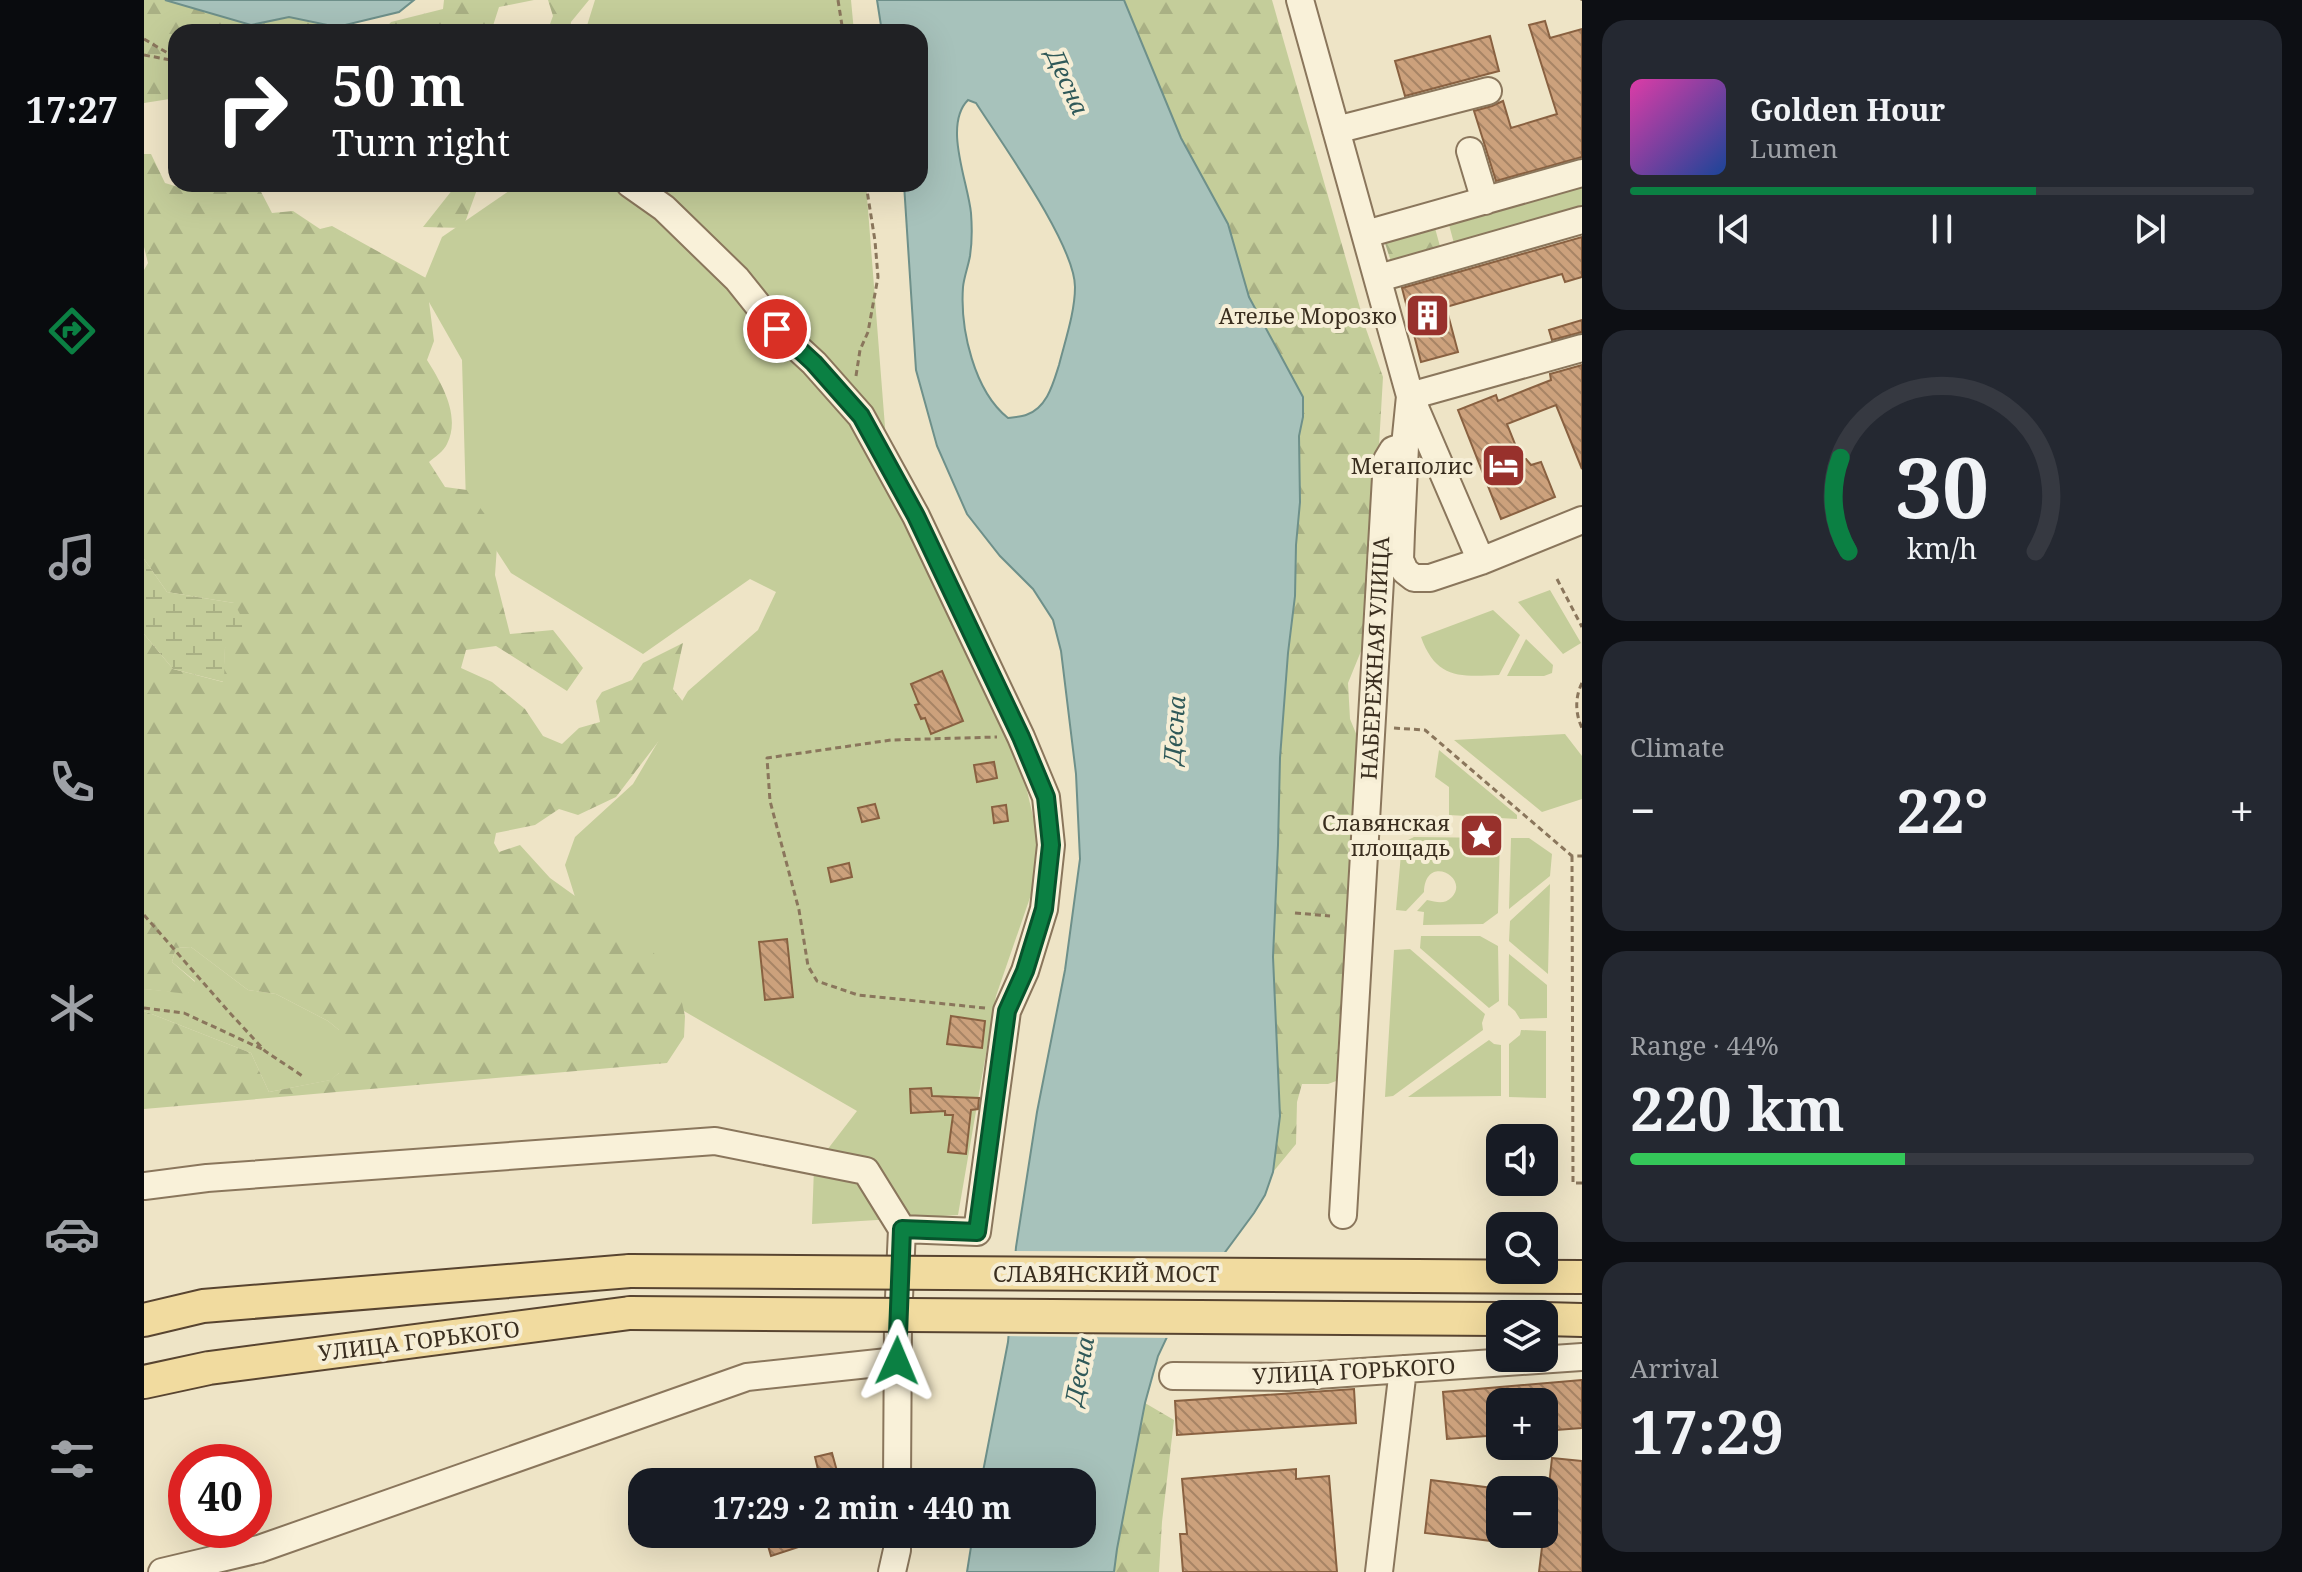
<!DOCTYPE html>
<meta charset="utf-8">
<style>
body{margin:0;font-family:"Noto Serif",serif;background:#242831;color:#f1f3f6;height:100vh;display:flex;flex-direction:column;font-size:30px;white-space:nowrap}
*{box-sizing:border-box;margin:0}
p{font-size:26px;color:#9ea1a6}
.icon{flex:none;width:44px;height:44px;fill:none;stroke:currentColor;stroke-width:2;stroke-linecap:round;stroke-linejoin:round}
.map{position:relative;flex:1;overflow:hidden}
.panel{display:flex;flex-direction:column;gap:20px;padding:20px;background:#0d0f14;width:720px}
.panel>*{flex:none}
.top-card{position:absolute;left:24px;top:24px;width:760px;height:168px;border-radius:24px;box-shadow:0 8px 32px #0002;background:#202124;color:#fff;overflow:hidden}
.buttons{position:absolute;left:1342px;top:1124px;display:grid;gap:16px}
.buttons a{display:grid;place-items:center;width:72px;height:72px;border-radius:16px;background:#171b24;box-shadow:0 8px 32px #0002;font-size:40px}
.speed{position:absolute;left:24px;top:1444px;display:flex;gap:16px;font-size:40px;font-weight:700;text-align:center}
.speed>*{display:grid;place-content:center;width:104px;height:104px;border-radius:50%;background:#171b24;box-shadow:0 8px 32px #0002;line-height:1}
.speed .limit{border:12px solid #d22;background:#fff;color:#111}
.pin{position:absolute;display:grid;place-items:center;width:68px;height:68px;color:#fff;margin:-34px;border:4px solid #fff;border-radius:50%;box-shadow:0 2px 8px #0007}
.me{position:absolute;width:88px;margin:-44px;rotate:1deg;stroke-linejoin:round;filter:drop-shadow(0 0 6px #0008)}
.turn{display:flex;align-items:center;gap:28px;height:168px;padding:0 32px;font-size:36px}
.turn .icon{width:104px;height:104px;stroke-width:2.5}
.turn b{display:block;font-size:56px;line-height:68px}
.big{font-size:60px;font-weight:700;line-height:1.1}
.panel .card{flex:1;display:flex;flex-direction:column;justify-content:center;gap:12px;min-width:0;padding:0 28px;border-radius:24px;background:#242831}
.panel .dial{align-items:center;gap:0}
.dial svg{height:208px;overflow:visible;fill:none;stroke:#363941;stroke-width:7;stroke-linecap:round;text-anchor:middle}
.dial text{fill:#f1f3f6;stroke:none}
.song{display:flex;align-items:center;gap:24px}
.cover{width:96px;height:96px;border-radius:12px;background:linear-gradient(135deg,hsl(320 70% 55%),hsl(220 70% 35%))}
.played{height:8px;border-radius:4px;background:linear-gradient(90deg,#0b8043 65%,#363941 65%)}
.keys{display:flex;justify-content:space-around;direction:ltr}
.heat{display:flex;justify-content:space-between;align-items:center;font-size:44px;direction:ltr}
.charge{height:12px;border-radius:6px;background:linear-gradient(90deg,#34c759 44%,#363941 0)}
.trip{position:absolute;left:484px;top:1468px;width:468px;height:80px;border-radius:24px;background:#171b24;box-shadow:0 8px 32px #0002;font-weight:700;line-height:80px;text-align:center}
main{display:flex;flex:1;min-height:0}
.tabs{display:flex;flex-direction:column;width:144px;justify-content:space-around;align-items:center;background:#090b0e;color:#9ea1a6}
.tabs .icon{width:56px;height:56px}
.tabs .active{color:#0b8043}
.tabs b{font-size:36px;color:#f1f3f6}
.map>svg:first-child{display:block}
.green{fill:#c4cd9a}
.forest{fill:url(#forest-firs)}
.wetland{fill:url(#wetland-marsh)}
.water{fill:#a7c2bb;stroke:#6e908a;stroke-width:2;fill-rule:evenodd}
.pier{fill:#eee4c6}
.building{fill:url(#building-back-hatch);stroke:#896141;stroke-width:2}
.lines{fill:none;stroke-linecap:round;stroke-linejoin:round}
.minor-casing{stroke:#8a765c;stroke-width:30}
.major-casing{stroke:#584430;stroke-width:36}
.path{stroke:#8a765c;stroke-width:3;stroke-dasharray:6 4;stroke-linecap:butt}
.minor{stroke:#f9f1d9;stroke-width:26}
.major{stroke:#f1db9f;stroke-width:32}
.major-bridge-casing{stroke:#584430;stroke-width:36;stroke-linecap:butt}
.major-bridge{stroke:#f1db9f;stroke-width:32}
.route-casing{stroke:#07532c;stroke-width:20}
.route{stroke:#0b8043;stroke-width:14}
.labels{text-anchor:middle;stroke-width:8;stroke-linejoin:round;paint-order:stroke}
.poi-label{font-size:22px;fill:#3a2e1f;stroke:#f6eed6;text-anchor:end}
.street-label{font-size:22px;fill:#3a2e1f;stroke:#f6eed6}
.water-label{font-size:24px;font-style:italic;fill:#2f5959;stroke:#f6eed6}
</style>
<main>
<nav class="tabs">
<b>17:27</b>
<svg class="icon active" aria-label="directions" viewBox="0 0 24 24"><path d="M12 3l9 9-9 9-9-9zM9 14v-3h6M13 9l2 2-2 2"/></svg>
<svg class="icon" aria-label="music" viewBox="0 0 24 24"><path d="M9 18V5l10-2v13"/><circle cx="6" cy="18" r="3"/><circle cx="16" cy="16" r="3"/></svg>
<svg class="icon" aria-label="phone" viewBox="0 0 24 24"><path d="M5 4h4l2 5-3 2q2 4 5 5l2-3 5 2v4C11 20 4 13 5 4z"/></svg>
<svg class="icon" aria-label="climate" viewBox="0 0 24 24"><path d="M12 3v18M4 7l16 10M4 17L20 7"/></svg>
<svg class="icon" aria-label="car" viewBox="0 0 24 24"><path d="M5 17H2v-5l4-1 3-4h7l3 4 3 1v5h-3M9 17h6M6 11h13"/><circle cx="7" cy="17" r="2"/><circle cx="17" cy="17" r="2"/></svg>
<svg class="icon" aria-label="filters" viewBox="0 0 24 24"><path d="M4 7h16M4 17h16"/><circle cx="9" cy="7" r="2"/><circle cx="15" cy="17" r="2"/></svg>
</nav>
<div class="map">
<svg width="1438" height="1572" viewBox="0 0 1438 1572">
<defs>
<pattern id="forest-firs" width="22" height="20" patternUnits="userSpaceOnUse" patternTransform="scale(2)"><rect width="22" height="20" fill="#c4cd9a"/><path d="M5 1l3.5 6h-7zM16 11l3.5 6h-7z" fill="#a9b084"/></pattern>
<pattern id="wetland-marsh" width="20" height="14" patternUnits="userSpaceOnUse" patternTransform="scale(2)"><rect width="20" height="14" fill="#c4cd9a"/><path d="M1 5h8M5 5V1M11 12h8M15 12V8" fill="none" stroke="#a9b084"/></pattern>
<pattern id="building-back-hatch" width="6" height="6" patternUnits="userSpaceOnUse" patternTransform="scale(2)"><rect width="6" height="6" fill="#cca17c"/><path d="M-1 5l2 2M0 0l6 6M5-1l2 2" fill="none" stroke="#a78465"/></pattern>
</defs>
<rect width="100%" height="100%" fill="#eee4c6"/>
<path class="green" d="M451,0H707L710,32H441Z
M375,184H722L745,478L868,725L899,860L852,996L814,1215L668,1224L670,1167L713,1111L533,1007L432,900L421,865L431,837L489,784L544,691L614,630L632,592L606,579L499,654L367,573L322,504L318,360L277,288L298,237Z
M1438,186V214L1311,247L1304,221Z
M1406,590L1437,643L1419,654L1374,602Z
M1349,610L1376,635L1355,675C1316,677 1292,679 1277,637Z
M1382,639L1409,665L1408,673L1400,676H1363Z
M1421,734L1438,756V799L1398,812L1310,740Z
M1295,750L1373,815V819L1305,815V787L1291,777Z
M1270,837L1356,838L1354,913L1339,924L1279,925L1280,912L1273,911L1283,900C1293,902 1300,905 1308,897C1326,877 1281,853 1280,892L1262,911L1252,910L1258,843Z
M1367,838H1385L1408,854L1406,876L1365,909Z
M1406,884L1404,974L1365,941L1366,921Z
M1277,936H1336L1354,946L1355,1001L1345,1008L1276,948Z
M47,947L104,990L132,994L184,1021L195,1030V1073L187,1080L125,1092L107,1053L0,1011V989L44,993L51,981L28,962L32,948Z
M1266,949L1341,1014L1338,1023L1339,1030L1249,1096L1241,1097L1250,950Z
M1365,954L1403,985V1018L1376,1019L1371,1011L1364,1005Z
M1377,1030L1402,1031V1098L1365,1097V1044L1376,1035Z
M1345,1040L1350,1044L1357,1045V1096L1264,1097Z"/>
<path class="forest" d="M0,0H21L106,25L145,17L193,27L199,32H32V98L0,103Z
M300,0H390L355,7L347,32H238L247,22L299,9Z
M404,0H445L427,22L426,32H403L409,16Z
M980,0H1128L1222,329L1239,377L1224,634L1204,683L1206,719L1218,748L1195,1080L1184,1084H1158L1153,1102L1152,1144L1129,1172L1136,1116L1129,957L1134,845L1136,758L1144,653L1151,596L1152,545L1156,502L1155,436L1159,417V397L1105,297L1084,224L1037,138Z
M0,154H7L21,183L41,189L43,184H81L83,189L93,186L94,184H113L128,213L149,211L176,229L188,226L282,278L290,341L283,360C298,384 317,416 303,444C300,451 291,457 285,462L301,487L323,490L354,532L351,575L366,634L409,630L439,668L423,691L352,646L322,650L317,668L348,682L381,709L399,736L418,744L435,728L456,722L452,701L458,692L488,680L499,663L539,643L529,689L548,713L514,742L472,797L434,815L415,809L391,825L352,833L350,843L355,852L376,845L406,878L509,952L534,985L541,1016L540,1037L523,1063L0,1109V1011L107,1053L125,1092L186,1080L195,1073V1030L184,1021L132,994L104,990L47,947L32,948L28,962L51,982L44,994L0,989V634L29,669L79,682L81,648L90,603L23,592L0,559V270L4,263L0,247Z
M313,184H335L319,228L279,227Z
M1291,228L1297,250L1250,271L1239,237L1266,230L1271,234Z
M1001,1403L1030,1420L1018,1522L1015,1572H970L973,1549Z"/>
<path class="wetland" d="M0,559L23,592L90,603L104,629L81,648L80,682L29,669L0,634Z"/>
<path class="water" d="M21,0H270L255,12L193,27L145,17L107,25Z
M733,0H980L1037,138L1084,224L1105,297L1159,397V417L1155,436L1156,502L1152,545L1151,596L1144,653L1136,758L1134,845L1129,957L1136,1116L1129,1172L1121,1195L1110,1213L1031,1320L1014,1356L1001,1403L973,1549L970,1572H823L829,1534H938V1482H837L864,1342L872,1247L893,1112L921,970L936,859L932,774L917,651L909,620L889,589L856,556L823,514L793,446L772,370L760,184H776V32H738ZM824,100L832,103C857,142 931,245 931,287C931,312 921,341 915,365C909,384 903,408 882,415C877,417 869,417 864,418C830,391 816,329 819,287C820,277 824,267 826,256C828,243 828,226 827,213C824,182 799,125 824,100Z"/>
<path class="pier" d="M868,1251L1086,1252L1034,1322L1027,1338L860,1336Z"/>
<path class="building" d="M1401,21L1406,38L1438,29V157L1352,181L1330,111L1348,106L1359,101L1367,128L1413,114L1385,25Z
M1346,36L1355,71L1261,96L1251,61Z
M1438,237V277L1421,282L1418,274L1302,307L1314,352L1277,362L1258,288Z
M1438,320V332L1408,340L1405,330Z
M1438,365V469L1412,405L1363,424L1377,459H1382L1387,465L1397,462L1411,497L1357,519L1314,410L1352,395L1354,401L1407,380L1406,374Z
M798,671L819,721L787,734L781,718L777,719L771,705L775,704L767,684Z
M850,762L853,778L833,782L830,765Z
M731,804L735,818L718,822L714,808Z
M862,805L864,821L850,823L848,807Z
M705,863L708,877L687,882L684,868Z
M643,939L649,997L621,1000L615,942Z
M807,1016L841,1021L838,1048L803,1044Z
M787,1088L788,1096L835,1098L834,1109L827,1110L822,1154L804,1152L809,1115H801V1111L767,1113L766,1089Z
M1438,1380V1428L1400,1431V1402H1356V1435L1303,1439L1299,1392Z
M1210,1389L1212,1423L1033,1435L1031,1401Z
M688,1453L696,1482H677L671,1457Z
M1408,1458L1438,1461V1572H1395L1398,1547L1369,1543L1370,1534H1400V1494H1404Z
M1152,1469V1479L1185,1476L1193,1572H1039L1036,1534H1043L1038,1479Z
M1287,1480L1356,1489V1542L1281,1533Z
M638,1534H685V1537L627,1556L622,1539Z"/>
<g class="lines">
<defs>
<path id="minor" d="M1156,0L1266,396L1261,446L1257,532L1256,560L1261,571L1270,578H1286L1337,561L1438,520
M1192,130L1344,91
M1326,151L1341,201
M486,184L520,208L593,279L633,329L670,363L717,416L772,516L877,737L902,797L907,845L900,909L881,971L863,1011L833,1232L758,1229
M1222,234L1438,173
M1235,278L1438,220
M1337,561L1266,396L1438,348
M0,1186L63,1178L571,1141L722,1171L758,1229L754,1321L753,1482
M1199,1215L1243,460L1249,450L1261,446
M1029,1376L1144,1377L1438,1357
M18,1572L115,1549L603,1377L753,1361
M748,1572L753,1550V1534
M1235,1572L1259,1369"/>
<path id="major" d="M1400,1319L1438,1320
M0,1320L59,1306L486,1271
M0,1382L65,1368L486,1313"/>
</defs>
<use href="#minor" class="minor-casing"/>
<use href="#major" class="major-casing"/>
<path class="path" d="M694,0L699,32
M1438,0V1
M0,39L32,58
M0,55L32,61
M712,376L716,350L724,332L734,277L731,241L722,184
M1413,579L1438,627
M1438,683C1431,697 1431,713 1438,728
M1250,728L1281,730L1428,856H1438
M1428,856L1429,1183H1438
M1151,913L1186,916
M0,915L85,1012L121,1051L160,1077
M0,1008L40,1013L120,1050
M841,1008L714,995L673,981L664,966L655,910L626,801L623,758L747,740L853,737"/>
<use href="#minor" class="minor"/>
<use href="#major" class="major"/>
<defs>
<path id="major-bridge" d="M486,1271L1438,1277
M486,1313L1356,1319"/>
</defs>
<use href="#major-bridge" class="major-bridge-casing"/>
<use href="#major-bridge" class="major-bridge"/>
</g>
<g class="lines">
<defs>
<path id="route" d="M633,329L670,363L717,416L772,516L877,737L902,797L907,845L900,909L881,971L863,1011L833,1232L758,1229L753,1361"/>
</defs>
<use href="#route" class="route-casing"/>
<use href="#route" class="route"/>
</g>
<defs>
<symbol id="building-square" viewBox="-11 -11 22 22"><rect x="-9" y="-9" width="18" height="18" rx="4" fill="#98312c" stroke="#f6eed6"/><path d="M-4-6H4V6H1V3H-1V6H-4ZM-2.5-4.3h1.7v1.8h-1.7ZM.8-4.3h1.7v1.8H.8ZM-2.5-1h1.7V.8h-1.7ZM.8-1h1.7V.8H.8Z" fill="#fff"/></symbol>
<symbol id="hotel-square" viewBox="-11 -11 22 22"><rect x="-9" y="-9" width="18" height="18" rx="4" fill="#98312c" stroke="#f6eed6"/><path d="M-6-4.5h1.5V1H6V5H4.5V3h-9V5H-6ZM-4 0a1.8 1.8 0 1 1 3.6 0ZM.5 0V-2.5h3Q6-2.5 6 0Z" fill="#fff"/></symbol>
<symbol id="sight-square" viewBox="-11 -11 22 22"><rect x="-9" y="-9" width="18" height="18" rx="4" fill="#98312c" stroke="#f6eed6"/><path d="M0-6L1.8-2.2L6-1.7L2.9 1.2L3.7 5.4L0 3.3L-3.7 5.4L-2.9 1.2L-6-1.7L-1.8-2.2Z" fill="#fff"/></symbol>
</defs>
<g fill-rule="evenodd">
<use href="#building-square" x="1258" y="290" width="51" height="51"/>
<use href="#hotel-square" x="1334" y="440" width="51" height="51"/>
<use href="#sight-square" x="1312" y="810" width="51" height="51"/>
</g>
<g class="labels">
<g class="poi-label">
<text x="1253" y="324">Ателье Морозко</text>
<text x="1329" y="474">Мегаполис</text>
<text x="1306" y="831">Славянская<tspan x="1306" dy="25">площадь</tspan></text>
</g>
<g class="street-label">
<text transform="translate(1231 658) rotate(-87)" y="8">НАБЕРЕЖНАЯ УЛИЦА</text>
<text x="962" y="1282">СЛАВЯНСКИЙ МОСТ</text>
<text transform="translate(275 1341) rotate(-7)" y="8">УЛИЦА ГОРЬКОГО</text>
<text transform="translate(1210 1371) rotate(-3)" y="8">УЛИЦА ГОРЬКОГО</text>
</g>
<g class="water-label">
<text transform="translate(923 82) rotate(66)" y="8">Десна</text>
<text transform="translate(1031 730) rotate(-86)" y="8">Десна</text>
<text transform="translate(936 1371) rotate(-79)" y="8">Десна</text>
</g>
</g>
</svg>
<div class="buttons">
<a><svg class="icon" aria-label="sound" viewBox="0 0 24 24"><path d="M4 9h4l5-4v14l-5-4H4zM17 9q2 3 0 6"/></svg></a>
<a><svg class="icon" aria-label="search" viewBox="0 0 24 24"><circle cx="10" cy="10" r="6"/><path d="M15 15l6 6"/></svg></a>
<a><svg class="icon" aria-label="layers" viewBox="0 0 24 24"><path d="M12 4l9 5-9 5-9-5zM3 14l9 5 9-5"/></svg></a>
<a>+</a>
<a>−</a>
</div>
<div class="speed"><div class="limit">40</div></div>
<div class="pin" style="left:633px;top:329px;background:#d93025"><svg class="icon" aria-label="arrive" viewBox="0 0 24 24"><path d="M6 21V4h12l-3 4 3 4H6"/></svg></div>
<svg class="me" style="left:753px;top:1361px" viewBox="-20 -20 40 40"><path d="M0-17L14 15 0 8-14 15z" fill="#0b8043" stroke="#fff" stroke-width="4"/></svg>
<div class="trip">17:29 · 2 min · 440 m</div>
<div class="top-card">
<div class="turn"><svg class="icon" aria-label="right" viewBox="0 0 24 24"><path d="M7 20v-9h11M14 6l5 5-5 5"/></svg><div><b>50 m</b>Turn right</div></div>
</div>
</div>
<section class="panel">
<div class="card">
<div class="song"><i class="cover"></i><div><b>Golden Hour</b><p>Lumen</p></div></div>
<div class="played"></div>
<div class="keys"><svg class="icon" aria-label="previous" viewBox="0 0 24 24"><path d="M18 5L8 12l10 7zM5 5v14"/></svg><svg class="icon" aria-label="pause" viewBox="0 0 24 24"><path d="M8 5v14M16 5v14"/></svg><svg class="icon" aria-label="next" viewBox="0 0 24 24"><path d="M6 5l10 7-10 7zM19 5v14"/></svg></div>
</div>
<div class="card dial"><svg viewBox="0 0 100 80">
<path d="M14 69A42 42 0 1 1 86 69"/>
<path d="M14 69A42 42 0 0 1 11 33" stroke="#0b8043"/>
<text x="50" y="56" font-size="32" font-weight="700">30</text>
<text x="50" y="72" font-size="11">km/h</text>
</svg></div>
<div class="card"><p>Climate</p>
<div class="heat"><a>−</a><b class="big">22°</b><a>+</a></div>
</div>
<div class="card"><p>Range · 44%</p><b class="big">220 km</b><div class="charge"></div></div>
<div class="card"><p>Arrival</p><b class="big">17:29</b></div>
</section>
</main>
